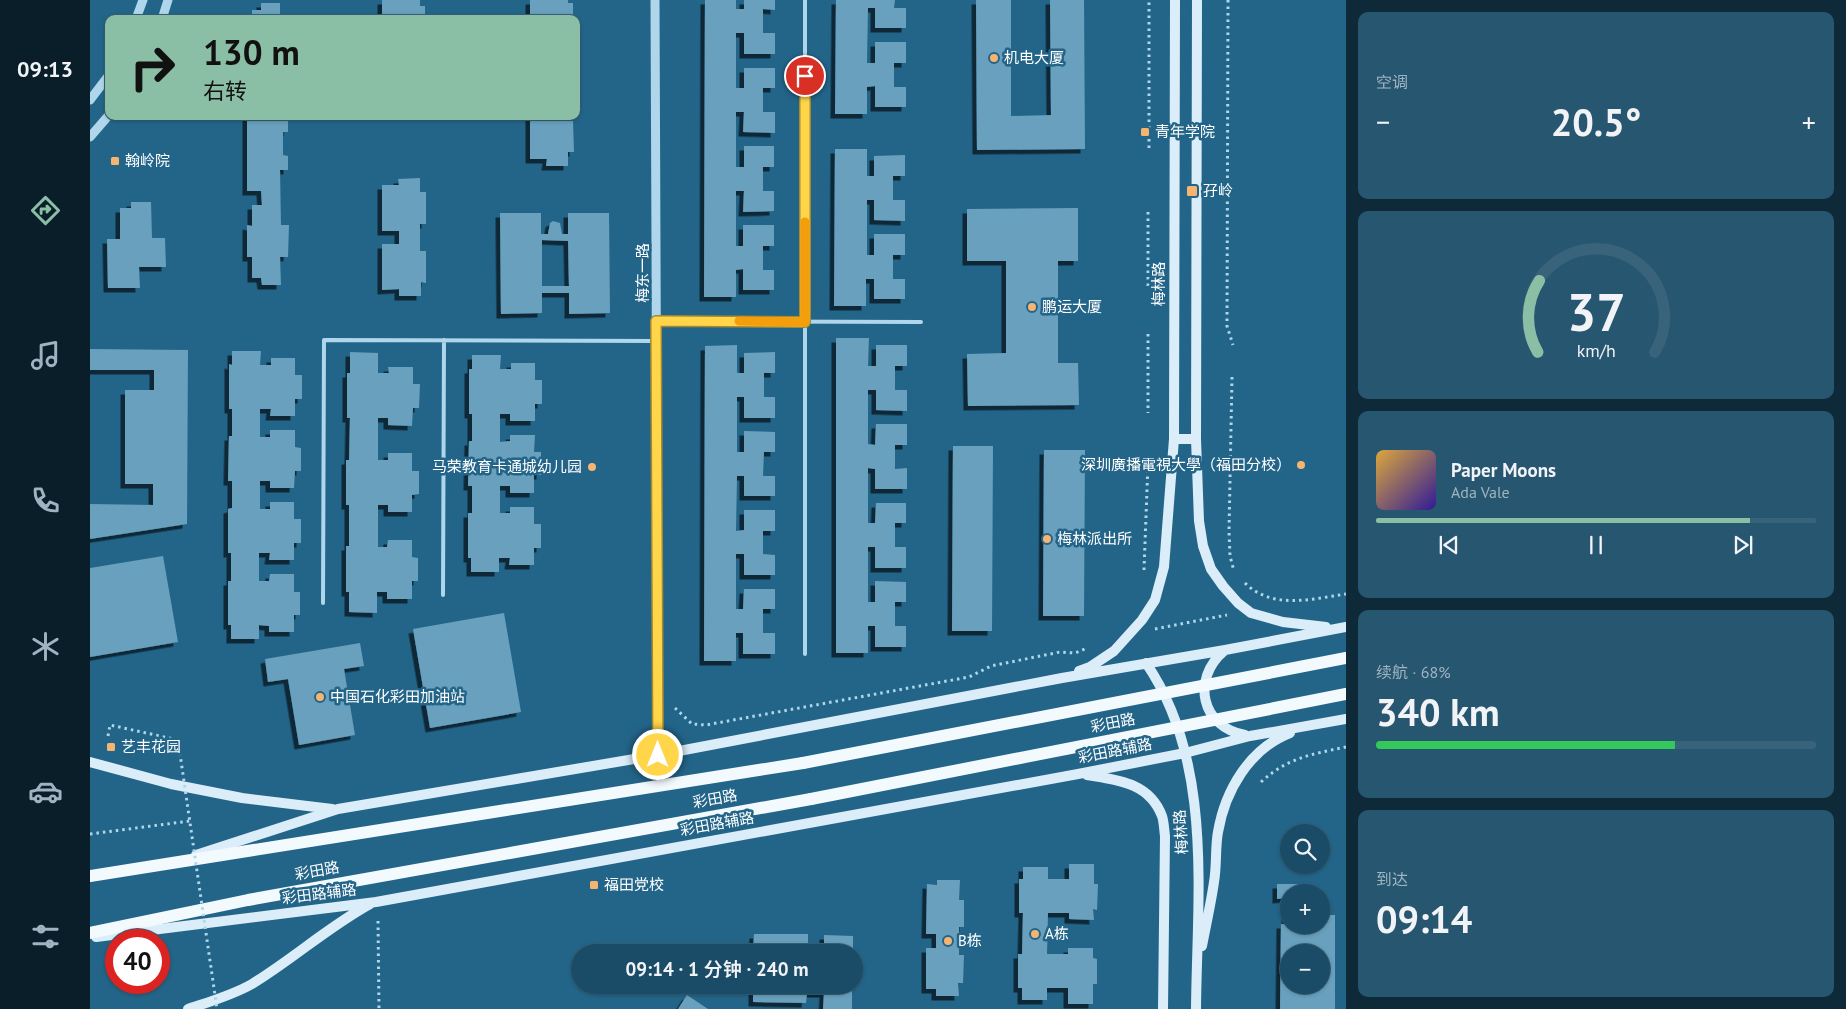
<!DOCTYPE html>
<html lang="zh">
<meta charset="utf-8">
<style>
body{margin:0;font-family:"PT Sans","Noto Sans SC",sans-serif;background:#275670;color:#f1f3f6;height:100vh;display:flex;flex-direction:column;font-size:19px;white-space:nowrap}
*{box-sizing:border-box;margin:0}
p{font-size:16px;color:#9fb4c0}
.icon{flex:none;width:28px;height:28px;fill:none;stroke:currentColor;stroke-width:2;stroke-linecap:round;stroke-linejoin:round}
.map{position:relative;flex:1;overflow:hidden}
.sheet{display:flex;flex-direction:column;gap:12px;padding:12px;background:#0e2a39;width:500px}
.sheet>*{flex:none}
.top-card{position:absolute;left:15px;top:15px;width:475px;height:105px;border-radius:10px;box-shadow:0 1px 4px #0004,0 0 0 1px #38637b;background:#8abfa5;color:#111;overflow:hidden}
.buttons{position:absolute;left:1190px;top:824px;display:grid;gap:10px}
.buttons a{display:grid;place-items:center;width:50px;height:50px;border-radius:50%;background:#1a4c67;box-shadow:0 1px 4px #0004,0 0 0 1px #38637b;font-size:25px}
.speed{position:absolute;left:15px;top:929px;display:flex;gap:10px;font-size:25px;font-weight:700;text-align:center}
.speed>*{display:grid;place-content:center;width:65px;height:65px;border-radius:50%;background:#1a4c67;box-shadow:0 1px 4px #0004,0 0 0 1px #38637b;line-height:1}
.speed .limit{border:8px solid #d22;background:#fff;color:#111}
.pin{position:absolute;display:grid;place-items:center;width:42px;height:42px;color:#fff;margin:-21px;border:2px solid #fff;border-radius:50%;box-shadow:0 1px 5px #0007}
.me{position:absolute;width:55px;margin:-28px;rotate:0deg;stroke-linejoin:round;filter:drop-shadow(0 0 4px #0008)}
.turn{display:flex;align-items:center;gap:18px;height:105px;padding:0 15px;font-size:22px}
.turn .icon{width:65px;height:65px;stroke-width:2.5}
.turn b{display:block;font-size:35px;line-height:42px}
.big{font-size:38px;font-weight:600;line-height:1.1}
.sheet .tile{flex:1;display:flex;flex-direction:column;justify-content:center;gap:8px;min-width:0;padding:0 18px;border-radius:10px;background:#275670}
.sheet .dial{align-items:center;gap:0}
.dial svg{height:130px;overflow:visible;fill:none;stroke:#38637b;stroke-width:7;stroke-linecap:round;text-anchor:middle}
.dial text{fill:#f1f3f6;stroke:none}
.song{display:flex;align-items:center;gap:15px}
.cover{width:60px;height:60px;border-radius:8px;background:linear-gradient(135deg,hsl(40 70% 55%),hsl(250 70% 35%))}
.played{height:5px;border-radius:2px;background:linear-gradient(90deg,#8abfa5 85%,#38637b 85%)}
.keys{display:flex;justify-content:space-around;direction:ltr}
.heat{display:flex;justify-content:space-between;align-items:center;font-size:28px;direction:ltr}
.charge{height:8px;border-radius:4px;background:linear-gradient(90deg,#34c759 68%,#38637b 0)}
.trip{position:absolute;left:481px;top:944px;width:292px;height:50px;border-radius:25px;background:#1a4c67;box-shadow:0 1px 4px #0004,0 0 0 1px #38637b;font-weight:600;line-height:50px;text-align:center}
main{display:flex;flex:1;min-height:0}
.dock{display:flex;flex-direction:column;width:90px;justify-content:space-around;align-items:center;background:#0a1e29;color:#9fb4c0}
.dock .icon{width:35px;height:35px}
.dock .current{color:#8abfa5}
.dock b{font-size:22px;color:#f1f3f6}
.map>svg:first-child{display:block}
.building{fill:#68a0bd;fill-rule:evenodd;filter:url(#shadow)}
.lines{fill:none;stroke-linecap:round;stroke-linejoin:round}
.path{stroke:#afd6ea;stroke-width:3;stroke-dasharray:2.5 4;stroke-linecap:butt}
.service{stroke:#afd6ea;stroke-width:4}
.tertiary{stroke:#afd6ea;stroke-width:9}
.secondary{stroke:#daedf8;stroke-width:10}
.primary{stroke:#f3fafe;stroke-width:12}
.path-bridge{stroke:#afd6ea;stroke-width:3;stroke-dasharray:2.5 4;stroke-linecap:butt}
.primary-bridge{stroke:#f3fafe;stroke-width:12}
.route-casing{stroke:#a68a30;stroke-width:12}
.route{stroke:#ffd54a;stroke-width:9}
.slow{stroke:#f59e0b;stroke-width:9}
.poi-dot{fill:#f6b471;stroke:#236589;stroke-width:2}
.labels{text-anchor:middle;stroke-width:5;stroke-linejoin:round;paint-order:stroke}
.poi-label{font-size:15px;fill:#fff;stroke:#236589;text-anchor:start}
.street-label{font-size:15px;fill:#fff;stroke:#236589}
</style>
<main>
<nav class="dock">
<b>09:13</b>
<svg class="icon current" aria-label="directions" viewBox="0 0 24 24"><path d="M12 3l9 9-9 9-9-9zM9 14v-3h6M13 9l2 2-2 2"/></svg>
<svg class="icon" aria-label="music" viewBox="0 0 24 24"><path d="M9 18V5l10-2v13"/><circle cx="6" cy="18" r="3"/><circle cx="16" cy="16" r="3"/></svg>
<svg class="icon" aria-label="phone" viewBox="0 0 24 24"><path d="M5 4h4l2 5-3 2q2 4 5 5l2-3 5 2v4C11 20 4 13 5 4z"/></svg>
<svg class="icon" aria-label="climate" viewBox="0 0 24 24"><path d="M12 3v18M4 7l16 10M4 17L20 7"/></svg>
<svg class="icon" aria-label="car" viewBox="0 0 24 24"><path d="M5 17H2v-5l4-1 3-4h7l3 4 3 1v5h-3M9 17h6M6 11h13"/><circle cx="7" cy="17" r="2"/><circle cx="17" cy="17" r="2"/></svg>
<svg class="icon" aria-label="filters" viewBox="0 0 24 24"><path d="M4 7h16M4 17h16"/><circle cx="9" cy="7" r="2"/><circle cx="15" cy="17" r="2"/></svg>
</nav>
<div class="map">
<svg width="1256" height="1009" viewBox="0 0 1256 1009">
<defs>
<filter id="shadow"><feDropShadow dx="-4.5" dy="4.5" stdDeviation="0" flood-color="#0009"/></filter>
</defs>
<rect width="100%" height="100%" fill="#236589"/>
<path class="building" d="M292,0H330V6H335V19H292Z
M440,0H478V3H483V19H440Z
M615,0H646V9H654V0H685V10L673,9V33H685V54H654V33H646V88H654V68H685V88H673V112H685V133L653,132L654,112H646V167H654V146H684V167H673V191H684V211L653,212L654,191H646V246H653V225H684V246H673V270H684V290H653V269L646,270V297H614Z
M746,0H805L804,8H816V28H785V8H778L777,63H785V42H816V63H804V87H816V107H785V86L777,87V114H745Z
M886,0H921V116L961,115L960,0H994L995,149L887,150Z
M171,3H190V19H162V10H171Z
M157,116L198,117V132H193V155L198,156V170H190L191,225H199L198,257H190L191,285H172L171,278H162V257H157V225L162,226V205H172L171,191H157Z
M440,116H478V121H483L484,152H478V166H456L457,159H440Z
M745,149H777V176H784V156L815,155V176H803V200H815V221L784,220V200H777V255H784V234H815V255H803V279H815V299H784V279H776V306H744Z
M330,178V192H336V224H330V251H336V283L331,282V296H309V289L292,290V244H309V231H292V185H309L308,179Z
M41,202H61L62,238H75L76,267H49L50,288H18L17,239H30V208H41Z
M988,208V261H968V363H988L989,405L878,406L877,354L916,353V261H877V209Z
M410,213H451V234H458L460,223L463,221L470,223L472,234H478V213H519L520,313L479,314V293H452V313L411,314ZM452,240L478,241L479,286H452Z
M746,338H779L778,366H786V345H817V366H805V390H817V411L786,410V390H778V444L785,445L786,424H817V445H805V469L817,468V489H785V469L778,468V523H785L786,503H816V523H805V547H816V568H785V547H778V602H785V581L816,582V602H805V626H816V647H785V626H778V653H746Z
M647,345V373H654V353L685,352V373H674V397H685V418H654V397H647V452H654V431L685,432V452H674L673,476H685V496H654V476H647L646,531L654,530V510H685V531H673V554L685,555V575H654V554H646V609H653L654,589H685V609H673V633H685V654H653V633H646V661H614L615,346Z
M0,349L98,350L97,524L0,539V504L63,505V484H35V390H64V370H0Z
M142,351H171L170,365H181V358H205V375H212V399H205V416H180L181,409H170V437H180V430H205V447L211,448V471H205L204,488H180V481H170V509H180V502H204V519H211V543H204V560H179L180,553H169V581H179L180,574H204V592H210V615H204V632H179V626L169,625V639H141V625H138V581H141V553H138V509L142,508V481H138L139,436H142V409H139V364L142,365Z
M260,352L288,353V373H299L298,367H323V384H330L329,408H323L322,426L298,425V418H288V460H298V453H322V471H329V494L322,495V512H298V505H288V547H297L298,540H322V557L328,558V581H322V599H297V592H287V613L259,612V592H256V546H259V505H256V460H259L260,418H257V373H260Z
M382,355H411L410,369H421V363H445V380H452V404H445V421H420V414H410V442L420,441V435H445L444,452H451V475H444V493H420V486H410V513H420V507H444V524H451V548H444V565H419L420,558H409V572H381V558H378V513H382V486H378L379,441H382V414H379V369H382Z
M863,446H903L902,631H862Z
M954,450H995L994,616H953Z
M73,556L88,642L0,657V568Z
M414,613L431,712L340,728L323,629Z
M270,643L274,666L254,669L265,735L209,745L198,679L178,682L175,659Z
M979,864H1004V884H1008L1007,910L1003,909L1004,920L979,919V913H958L957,954H978V948H1003V958L1007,959V984H1003V1004H978V988H957V1000H932V988H928V954H932L933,913H929V879H933V867H958V879H979Z
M847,880H870L869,900H874V927H869V955H874L873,983H868L869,996H846V989H836V948H846V934H836L837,884L847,885Z
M1187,884H1212V892H1199V925H1231V900H1236V915H1245V1009H1190L1191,924H1196L1197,898L1187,899ZM1199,952H1231V985H1199Z
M664,934H718V952H663Z
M734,935L763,936V952H734Z
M663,985H762V1009H733L734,993H717L716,1003L663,1002Z
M597,995L618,1009H588Z"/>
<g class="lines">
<path class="path" d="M1138,0L1137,326L1143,345
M1059,148V0
M1058,286V208
M1058,334V413
M1142,377L1139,531L1140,556L1144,571
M1054,570L1058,463
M1155,583C1182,610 1222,599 1256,594
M1065,629L1137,615
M585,708L602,724L616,725L879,677L901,666L970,652L985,653L995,649
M18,736L20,725L88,740
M1171,782C1197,758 1222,754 1256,747
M0,834L100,821
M288,921L289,1009"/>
<path class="service" d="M567,321L831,322
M353,595L354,340
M233,603L234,340L567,341
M715,654V0"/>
<path class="tertiary" d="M565,0L568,755
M46,19L53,0
M72,19L78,0
M0,100L19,75
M0,137L19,115"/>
<path class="secondary" d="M1107,0L1106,439L1109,521L1113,546L1121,569L1133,586L1148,603L1161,613L1193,622L1236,627
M1084,439H1106
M1134,651C1101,679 1111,727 1155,735
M1056,663C1124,762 1107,896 1106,1009
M989,671L1000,667L1024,651L1052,620L1065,600L1074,567L1084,439L1085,0
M0,762L81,784L152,798L242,809
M997,775C1027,780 1059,782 1072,816C1074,822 1074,829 1075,836L1073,1009
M106,855L248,809L568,755L972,678L1135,650L1256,627
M6,937L286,902L988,774L1095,753L1160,736L1256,719
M1112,946C1116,925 1121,903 1124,882C1127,865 1125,848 1128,832C1135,791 1159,749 1200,733
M98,1009C119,1002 143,995 162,984C203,959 238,927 280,904"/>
<path class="primary" d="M0,876L713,763
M0,933L158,900L721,799"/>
<path class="path-bridge" d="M88,740L127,1009"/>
<path class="primary-bridge" d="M713,763L1256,658
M721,799L1256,694"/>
</g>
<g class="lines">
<defs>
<path id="route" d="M568,755L566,321L715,322V76"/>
</defs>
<use href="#route" class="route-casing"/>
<use href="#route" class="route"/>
<path class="slow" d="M649,321L715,322V222"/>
</g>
<g class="poi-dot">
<circle cx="904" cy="58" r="5"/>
<rect x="1050" y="127" width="10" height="10" rx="2.5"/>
<rect x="20" y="156" width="10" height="10" rx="2.5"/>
<rect x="1096" y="185" width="12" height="12" rx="2.5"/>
<circle cx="942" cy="307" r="5"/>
<circle cx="1211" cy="465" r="5"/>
<circle cx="502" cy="467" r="5"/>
<circle cx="957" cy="539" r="5"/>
<circle cx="230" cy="697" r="5"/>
<rect x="16" y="742" width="10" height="10" rx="2.5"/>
<rect x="499" y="880" width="10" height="10" rx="2.5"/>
<circle cx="945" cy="934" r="5"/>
<circle cx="858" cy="941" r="5"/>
</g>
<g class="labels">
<g class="poi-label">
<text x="914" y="63">机电大厦</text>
<text x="1065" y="137">青年学院</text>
<text x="35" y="166">翰岭院</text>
<text x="1113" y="196">孖岭</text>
<text x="952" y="312">鹏运大厦</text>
<text x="1201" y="470" text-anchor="end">深圳廣播電視大學（福田分校）</text>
<text x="492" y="472" text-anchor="end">马荣教育卡通城幼儿园</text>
<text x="967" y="544">梅林派出所</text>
<text x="240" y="702">中国石化彩田加油站</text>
<text x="31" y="752">艺丰花园</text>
<text x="514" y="890">福田党校</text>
<text x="955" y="939">A栋</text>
<text x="868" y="946">B栋</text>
</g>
<g class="street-label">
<text transform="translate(553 273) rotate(-90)" y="5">梅东一路</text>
<text transform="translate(1069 284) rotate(-90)" y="5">梅林路</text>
<text transform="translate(1023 723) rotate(-11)" y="5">彩田路</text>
<text transform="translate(1025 751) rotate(-11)" y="5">彩田路辅路</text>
<text transform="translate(625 799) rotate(-10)" y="5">彩田路</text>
<text transform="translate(627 824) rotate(-10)" y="5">彩田路辅路</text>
<text transform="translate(1091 832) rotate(-93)" y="5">梅林路</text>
<text transform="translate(227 871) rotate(-10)" y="5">彩田路</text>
<text transform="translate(229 894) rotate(-7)" y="5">彩田路辅路</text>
</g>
</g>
</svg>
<div class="buttons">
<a><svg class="icon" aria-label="search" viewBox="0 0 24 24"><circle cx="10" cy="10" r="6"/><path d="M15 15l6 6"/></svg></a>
<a>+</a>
<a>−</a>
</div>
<div class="speed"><div class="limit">40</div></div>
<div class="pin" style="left:715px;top:76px;background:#d93025"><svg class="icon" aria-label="arrive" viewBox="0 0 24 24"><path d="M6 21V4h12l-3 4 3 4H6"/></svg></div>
<svg class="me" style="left:568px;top:755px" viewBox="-20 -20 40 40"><circle r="17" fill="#ffd54a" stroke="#fff" stroke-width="3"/><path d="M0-11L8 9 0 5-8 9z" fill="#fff"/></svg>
<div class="trip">09:14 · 1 分钟 · 240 m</div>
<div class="top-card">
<div class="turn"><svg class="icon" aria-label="right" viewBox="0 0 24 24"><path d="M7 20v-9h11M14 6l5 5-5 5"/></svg><div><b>130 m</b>右转</div></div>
</div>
</div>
<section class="sheet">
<div class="tile"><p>空调</p>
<div class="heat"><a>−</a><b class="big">20.5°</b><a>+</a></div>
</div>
<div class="tile dial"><svg viewBox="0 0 100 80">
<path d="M14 69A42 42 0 1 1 86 69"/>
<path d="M14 69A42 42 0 0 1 15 25" stroke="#8abfa5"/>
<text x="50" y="56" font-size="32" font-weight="700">37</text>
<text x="50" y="72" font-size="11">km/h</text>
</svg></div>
<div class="tile">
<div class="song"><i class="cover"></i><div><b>Paper Moons</b><p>Ada Vale</p></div></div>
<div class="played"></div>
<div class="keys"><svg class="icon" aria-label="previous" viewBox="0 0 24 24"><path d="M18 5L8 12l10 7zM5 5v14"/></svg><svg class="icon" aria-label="pause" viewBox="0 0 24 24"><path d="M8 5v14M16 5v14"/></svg><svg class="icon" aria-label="next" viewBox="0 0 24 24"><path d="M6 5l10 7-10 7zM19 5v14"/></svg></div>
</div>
<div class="tile"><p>续航 · 68%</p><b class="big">340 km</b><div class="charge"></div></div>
<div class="tile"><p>到达</p><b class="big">09:14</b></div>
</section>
</main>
